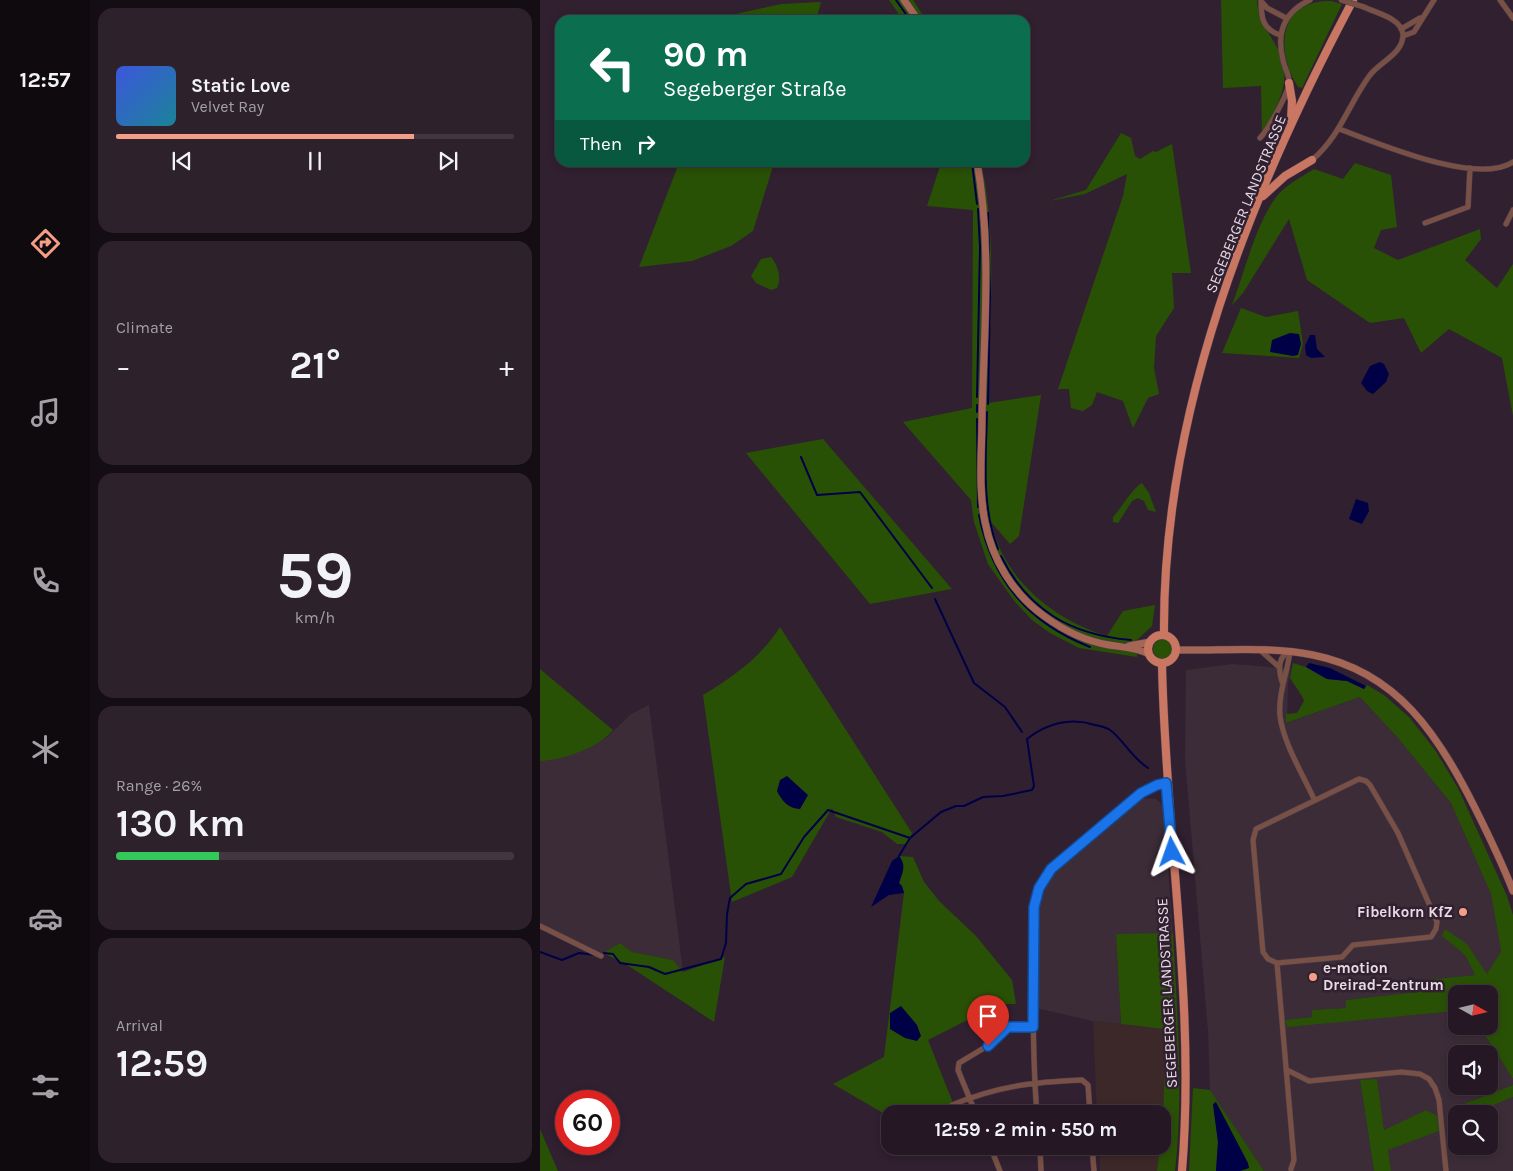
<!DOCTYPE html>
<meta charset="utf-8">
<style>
body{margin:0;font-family:Karla,sans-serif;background:#2d212c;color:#f1f3f6;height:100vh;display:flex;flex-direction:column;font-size:19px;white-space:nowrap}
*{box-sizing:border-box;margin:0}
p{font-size:16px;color:#a3a0a6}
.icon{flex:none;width:28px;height:28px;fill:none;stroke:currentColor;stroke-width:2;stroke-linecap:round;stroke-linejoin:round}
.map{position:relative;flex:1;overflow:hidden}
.panel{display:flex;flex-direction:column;gap:8px;padding:8px;background:#140d14;width:450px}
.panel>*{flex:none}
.guide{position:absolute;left:15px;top:15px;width:475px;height:152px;border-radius:15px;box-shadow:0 2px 8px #0003,0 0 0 1px #423741;background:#0b6e4f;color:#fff;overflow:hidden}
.needle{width:32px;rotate:98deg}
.buttons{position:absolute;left:908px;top:985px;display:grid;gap:10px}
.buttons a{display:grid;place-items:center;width:50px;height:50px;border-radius:10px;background:#251824;box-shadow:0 2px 8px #0003,0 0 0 1px #423741;font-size:25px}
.speed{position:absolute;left:15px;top:1090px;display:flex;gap:10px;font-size:25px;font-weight:700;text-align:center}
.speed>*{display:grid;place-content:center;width:65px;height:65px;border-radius:50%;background:#251824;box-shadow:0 2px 8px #0003,0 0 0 1px #423741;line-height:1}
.speed .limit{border:8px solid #d22;background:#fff;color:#111}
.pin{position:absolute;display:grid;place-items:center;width:42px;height:42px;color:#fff;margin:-51px -21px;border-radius:50% 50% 50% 0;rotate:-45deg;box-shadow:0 0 5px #0007}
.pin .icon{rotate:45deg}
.me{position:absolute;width:55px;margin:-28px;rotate:356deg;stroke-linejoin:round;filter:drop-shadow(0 0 4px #0008)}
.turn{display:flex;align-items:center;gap:18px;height:105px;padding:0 25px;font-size:22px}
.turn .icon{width:65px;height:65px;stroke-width:2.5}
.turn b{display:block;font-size:35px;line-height:42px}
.then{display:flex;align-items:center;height:48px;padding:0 25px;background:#0003;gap:10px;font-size:19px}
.big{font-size:38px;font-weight:700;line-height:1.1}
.panel .widget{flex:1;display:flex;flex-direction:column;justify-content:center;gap:8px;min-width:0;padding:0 18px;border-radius:15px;background:#2d212c}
.panel .dial{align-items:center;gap:0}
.dial b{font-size:65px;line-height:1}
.song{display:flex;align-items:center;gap:15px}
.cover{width:60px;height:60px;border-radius:8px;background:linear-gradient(135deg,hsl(230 70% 55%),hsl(190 70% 35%))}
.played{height:5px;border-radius:2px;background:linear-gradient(90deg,#f49e87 75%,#423741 75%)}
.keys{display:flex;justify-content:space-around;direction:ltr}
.heat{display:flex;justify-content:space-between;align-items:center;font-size:28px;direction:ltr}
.charge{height:8px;border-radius:4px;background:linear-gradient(90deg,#34c759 26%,#423741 0)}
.trip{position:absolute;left:341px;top:1105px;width:290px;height:50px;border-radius:15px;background:#251824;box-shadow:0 2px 8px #0003,0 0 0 1px #423741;font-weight:700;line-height:50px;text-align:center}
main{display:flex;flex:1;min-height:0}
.tabs{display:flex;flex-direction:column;width:90px;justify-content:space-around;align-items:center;background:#0f0a0e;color:#a3a0a6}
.tabs .icon{width:35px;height:35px}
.tabs .active{color:#f49e87}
.tabs b{font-size:22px;color:#f1f3f6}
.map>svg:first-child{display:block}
.commercial{fill:#3c2c37;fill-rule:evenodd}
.industrial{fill:#3c2829}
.green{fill:#295106}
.water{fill:#000046}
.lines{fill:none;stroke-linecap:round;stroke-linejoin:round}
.stream{stroke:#000046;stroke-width:2}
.minor-casing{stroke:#4e3e4d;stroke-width:6}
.secondary-casing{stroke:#4e3e4d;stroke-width:8}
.primary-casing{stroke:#4e3e4d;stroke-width:9}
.minor{stroke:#785045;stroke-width:5}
.secondary{stroke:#a66656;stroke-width:7}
.primary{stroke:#c97762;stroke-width:8}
.minor-bridge-casing{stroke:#4e3e4d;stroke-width:6;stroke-linecap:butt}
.minor-bridge{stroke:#785045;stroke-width:5}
.route-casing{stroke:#114b97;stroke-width:12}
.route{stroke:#1a73e8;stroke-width:9}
.poi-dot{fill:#f49e87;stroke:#312030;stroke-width:2}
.labels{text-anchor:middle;stroke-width:5;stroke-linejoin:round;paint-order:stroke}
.street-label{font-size:15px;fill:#e7dbe5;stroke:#312030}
.poi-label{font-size:15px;font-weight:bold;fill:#e7dbe5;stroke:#312030;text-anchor:end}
</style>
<main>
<nav class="tabs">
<b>12:57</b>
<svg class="icon active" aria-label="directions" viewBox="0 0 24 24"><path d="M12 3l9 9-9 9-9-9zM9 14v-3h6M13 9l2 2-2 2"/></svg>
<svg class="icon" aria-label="music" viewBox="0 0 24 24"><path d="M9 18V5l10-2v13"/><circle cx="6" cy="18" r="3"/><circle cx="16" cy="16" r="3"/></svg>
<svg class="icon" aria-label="phone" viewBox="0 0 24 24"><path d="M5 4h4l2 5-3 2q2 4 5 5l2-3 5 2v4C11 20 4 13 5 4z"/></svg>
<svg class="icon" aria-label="climate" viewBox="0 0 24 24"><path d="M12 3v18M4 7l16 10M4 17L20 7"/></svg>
<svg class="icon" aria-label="car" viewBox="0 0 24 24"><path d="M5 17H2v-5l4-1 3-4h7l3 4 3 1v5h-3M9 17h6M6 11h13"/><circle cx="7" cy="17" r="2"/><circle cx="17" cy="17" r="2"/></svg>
<svg class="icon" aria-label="filters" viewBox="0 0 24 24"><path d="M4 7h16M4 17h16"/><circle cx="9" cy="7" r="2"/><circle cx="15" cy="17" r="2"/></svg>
</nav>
<section class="panel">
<div class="widget">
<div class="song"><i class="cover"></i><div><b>Static Love</b><p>Velvet Ray</p></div></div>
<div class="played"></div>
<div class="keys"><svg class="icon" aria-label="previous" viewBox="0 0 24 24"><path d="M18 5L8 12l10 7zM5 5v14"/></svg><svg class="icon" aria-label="pause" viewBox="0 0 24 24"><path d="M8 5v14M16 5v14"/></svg><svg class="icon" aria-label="next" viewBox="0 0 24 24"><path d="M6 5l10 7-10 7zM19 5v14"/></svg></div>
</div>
<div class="widget"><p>Climate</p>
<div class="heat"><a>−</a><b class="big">21°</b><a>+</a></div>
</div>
<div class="widget dial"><b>59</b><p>km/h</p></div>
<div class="widget"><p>Range · 26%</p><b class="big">130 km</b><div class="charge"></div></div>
<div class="widget"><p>Arrival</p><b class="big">12:59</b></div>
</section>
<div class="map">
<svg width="973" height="1171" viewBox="0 0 973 1171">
<rect width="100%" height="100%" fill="#312030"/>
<path class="commercial" d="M693,664L751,669L748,684L747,723L820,697L857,737L911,803L951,894L961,951L947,974L927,944L903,936L925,955L935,975L886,980L887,991L807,1000V1008L772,1010V1017L746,1020L747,1026L916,1011V1026H939L973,1079V1085L908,1110L909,1123L916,1120V1146H949V1114H932L973,1097V1171H851L848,1150L898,1131L886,1110L844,1130L837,1079L820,1081L834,1171H724L670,1090L668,1031L645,759L646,670ZM916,1054H949V1086H916Z
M109,705L143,972L133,960L92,952L80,943L63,953L0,925V761L66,738L91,714Z
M606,798L616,799L623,805L633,933L576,935L581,1024L553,1021L496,1008L494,994V910L500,888L511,869L595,801Z"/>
<path class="industrial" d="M553,1021L626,1028L623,1115L557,1114Z
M559,1146H620L617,1171H560Z"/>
<path class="green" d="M349,0H373L386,20H363Z
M681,0H717C718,18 725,27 734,42C756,77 739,103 722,134L721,86L683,88Z
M791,1L802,4L762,88L758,87C735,51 738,0 791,1Z
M281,2L276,20H194L196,14L241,4Z
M581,133L591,138L595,156L600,159L613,151L616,152L632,144L651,273H632L634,308L616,336L614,368L619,394L608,398L593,428L583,401L557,392L552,405L543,411L531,408L529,389H518L583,196L587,174L545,194L509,201L546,190Z
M139,163H234L213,231L191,246L152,261L99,267Z
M401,163H441C458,237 449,327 448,403L501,395L479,536L470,544L451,522C463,579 514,620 567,636L583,611L615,605L612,626L597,640V657L539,648L510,633L492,620L475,602L448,564L434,522L431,500L363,422L432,408L433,210L387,206Z
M815,163L851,175L857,227L841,230L834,248L858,260L940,229L941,239L925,260L957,288L973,264V416L962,358L909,329L881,353L864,318L830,323L767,280L749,219L703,293L692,305C704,274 715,227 734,200C743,186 760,178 774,169L803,179Z
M231,257C238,266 242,277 237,288L231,290L216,283L211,276L221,259Z
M701,308L726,317L758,311L763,344L759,358L682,353Z
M283,439L412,589L330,604L206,453Z
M602,483L609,493L616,512L608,510L604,501L598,498L592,501L578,523L573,522V517C582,507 592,489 602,483Z
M240,627L372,833L368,844H357L342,832L296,817L292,808L252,877L192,902L163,695C194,676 220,658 240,627Z
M613 649a10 10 0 1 1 20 0a10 10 0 1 1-20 0Z
M753,663L766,667L787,679L807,681L824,689L827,685L844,695L870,718L895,750L918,788L967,896L973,915V1079L939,1026H949V994H916V1011L747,1027L745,1020L772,1017V1010L806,1008V1000L887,991L885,980L935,975L925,955L902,936L905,929L927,944L947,974L961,951L951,894L911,803L857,737L820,697L746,723V714L757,713L764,701L762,696L750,678Z
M0,669L73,730C59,748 22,760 0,761Z
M359,856L373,857L384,882L399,901L436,936L472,980L476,1004H459L388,1040L413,1103L389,1114H350V1117L293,1084L344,1057L364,893L362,886L359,883C362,874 367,865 359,856Z
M633,933C637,1012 644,1092 635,1171H617L620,1146H622L626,1029L581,1024L576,934Z
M80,943L92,952L133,960L143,972L185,957L174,1022L84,963L63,953Z
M837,1079L844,1130L886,1110L897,1116L899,1131L848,1150L851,1171H834L820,1080Z
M973,1085V1097L932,1114H916V1120L909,1123L908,1110Z
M653,1088L670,1090L724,1171H700L709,1168L673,1105L678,1142L676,1171H649Z
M0,1129L18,1171H0Z"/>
<path class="water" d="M750,333L759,334L761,344L758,355L753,356L730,352L732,340Z
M770,335H775L777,349L785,357L771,358L766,355L765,346Z
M840,362L844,364L849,374L846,382L833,394L827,391L821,383L830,366Z
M816,499L828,503L829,511L822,524L809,519Z
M769,663L790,668L826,686L824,689L807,681L787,679L766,667Z
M247,776L268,795L260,809C249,809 241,800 237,791L240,780Z
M359,856C367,866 362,873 359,883L362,886L364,893L349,895L331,907L352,861Z
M361,1006L377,1025L381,1036L377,1041L365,1038L350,1029V1013Z
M676,1102L708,1163L709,1168L700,1171H676L678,1142L673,1104Z"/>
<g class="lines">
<path class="stream" d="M356,0L370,20
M432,162L437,204
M437,397L440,247L438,209
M448,404L450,295L448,213
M437,412V405
M447,412C446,457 441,506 458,549
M437,419L438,507
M261,457L277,495L320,492L392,588
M439,515C452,581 489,623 550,647
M461,556C488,611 532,635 591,640
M395,599L434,683L465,707L482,732
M359,856L370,838L401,812L416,806H424L443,797L463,796L492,790L494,786L487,739C507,723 531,717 555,725C560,726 566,727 570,730C582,738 591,757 608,768
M0,952L22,960L39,953L56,955
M64,953L73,954L80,963L109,967L125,974L181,959L186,943L187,914L190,898L206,884L241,874L264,837L288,810L370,838"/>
<defs>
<path id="minor" d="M721,0C721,17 722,29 740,35
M960,0L973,18
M721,1L727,8L746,18
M861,29L880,18
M863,36L874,32L894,0
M799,129C838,143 936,186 973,162
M720,138C728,130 748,94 749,83C750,76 744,67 743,60C736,32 744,12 770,0
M772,160C800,137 809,103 830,75C840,62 864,53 863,34C861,18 836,13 824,7
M885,223L928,207L930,168
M966,224L973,210
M721,651L739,667
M750,652C747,674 738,694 740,716C743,742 763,775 774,799
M742,682C739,671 737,659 748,652
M819,779L826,781L830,785L858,833L897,922L896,929L891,937L813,945L802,957L737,963L728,959L723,952L713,840L716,829Z
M0,926L61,956
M737,963L754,1160L751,1169
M747,1070L769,1081L861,1072L880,1074L889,1079L895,1088L899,1100L906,1171
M412,1105C458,1086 493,1082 542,1080L548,1085L550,1114
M436,1114L418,1070L419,1063L449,1045L463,1029L493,1027
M497,1114C493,1068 493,1023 493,977C493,946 487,908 503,880C517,857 543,841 564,823C582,807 601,787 626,783
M450,1146L460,1171
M500,1146L501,1171
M552,1146L554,1171"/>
<path id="secondary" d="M364,0L378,20
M437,162C452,245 444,332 442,416C442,451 438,488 445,522C452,559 473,594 504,616C523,630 545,641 569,645C582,647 598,648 609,654
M589,646L610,642
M637,650C681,651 729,646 773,655C858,672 899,736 935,808C949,836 962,863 973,891"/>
<path id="primary" d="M749,83L752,101L751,120
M723,196L745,176L772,160
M608 649a14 14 0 1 1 28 0a14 14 0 1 1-28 0Z
M624,635C622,412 710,194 813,0
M622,663C625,832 656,1002 642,1171"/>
</defs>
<use href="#minor" class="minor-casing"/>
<use href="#secondary" class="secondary-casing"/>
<use href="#primary" class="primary-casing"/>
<use href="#minor" class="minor"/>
<use href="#secondary" class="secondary"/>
<use href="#primary" class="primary"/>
<defs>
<path id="minor-bridge" d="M801,0L824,7"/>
</defs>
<use href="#minor-bridge" class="minor-bridge-casing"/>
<use href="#minor-bridge" class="minor-bridge"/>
</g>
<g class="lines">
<defs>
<path id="route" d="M448,1046L468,1027H493L494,907L499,888L511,869L601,793L617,785L626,783L632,852"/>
</defs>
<use href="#route" class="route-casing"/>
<use href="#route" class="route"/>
</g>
<g class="poi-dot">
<circle cx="923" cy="912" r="5"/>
<circle cx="773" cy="977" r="5"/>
</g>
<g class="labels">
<g class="street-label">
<text transform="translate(706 204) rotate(-68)" y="5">SEGEBERGER LANDSTRASSE</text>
<text transform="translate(627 993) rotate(-93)" y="5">SEGEBERGER LANDSTRASSE</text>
</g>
<g class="poi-label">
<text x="913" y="917">Fibelkorn KfZ</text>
<text x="783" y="973" text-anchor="start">e-motion<tspan x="783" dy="17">Dreirad-Zentrum</tspan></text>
</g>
</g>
</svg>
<div class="buttons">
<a><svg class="needle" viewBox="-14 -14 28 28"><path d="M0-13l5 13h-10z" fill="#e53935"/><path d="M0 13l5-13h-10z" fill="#a3a0a6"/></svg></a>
<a><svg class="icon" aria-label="sound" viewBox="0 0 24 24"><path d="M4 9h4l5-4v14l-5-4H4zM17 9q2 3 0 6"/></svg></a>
<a><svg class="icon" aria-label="search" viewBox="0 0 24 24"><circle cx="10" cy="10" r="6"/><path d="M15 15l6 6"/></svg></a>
</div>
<div class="speed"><div class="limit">60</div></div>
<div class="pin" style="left:448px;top:1046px;background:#d93025"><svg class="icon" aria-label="arrive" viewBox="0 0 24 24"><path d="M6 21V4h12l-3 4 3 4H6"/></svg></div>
<svg class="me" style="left:632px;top:852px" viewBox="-20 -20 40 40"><path d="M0-17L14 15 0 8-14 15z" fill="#1a73e8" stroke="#fff" stroke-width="4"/></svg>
<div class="trip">12:59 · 2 min · 550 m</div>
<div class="guide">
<div class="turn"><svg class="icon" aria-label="left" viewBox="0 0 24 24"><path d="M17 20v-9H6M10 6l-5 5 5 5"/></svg><div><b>90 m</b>Segeberger Straße</div></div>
<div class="then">Then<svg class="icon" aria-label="right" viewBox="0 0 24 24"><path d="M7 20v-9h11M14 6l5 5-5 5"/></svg></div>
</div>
</div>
</main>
